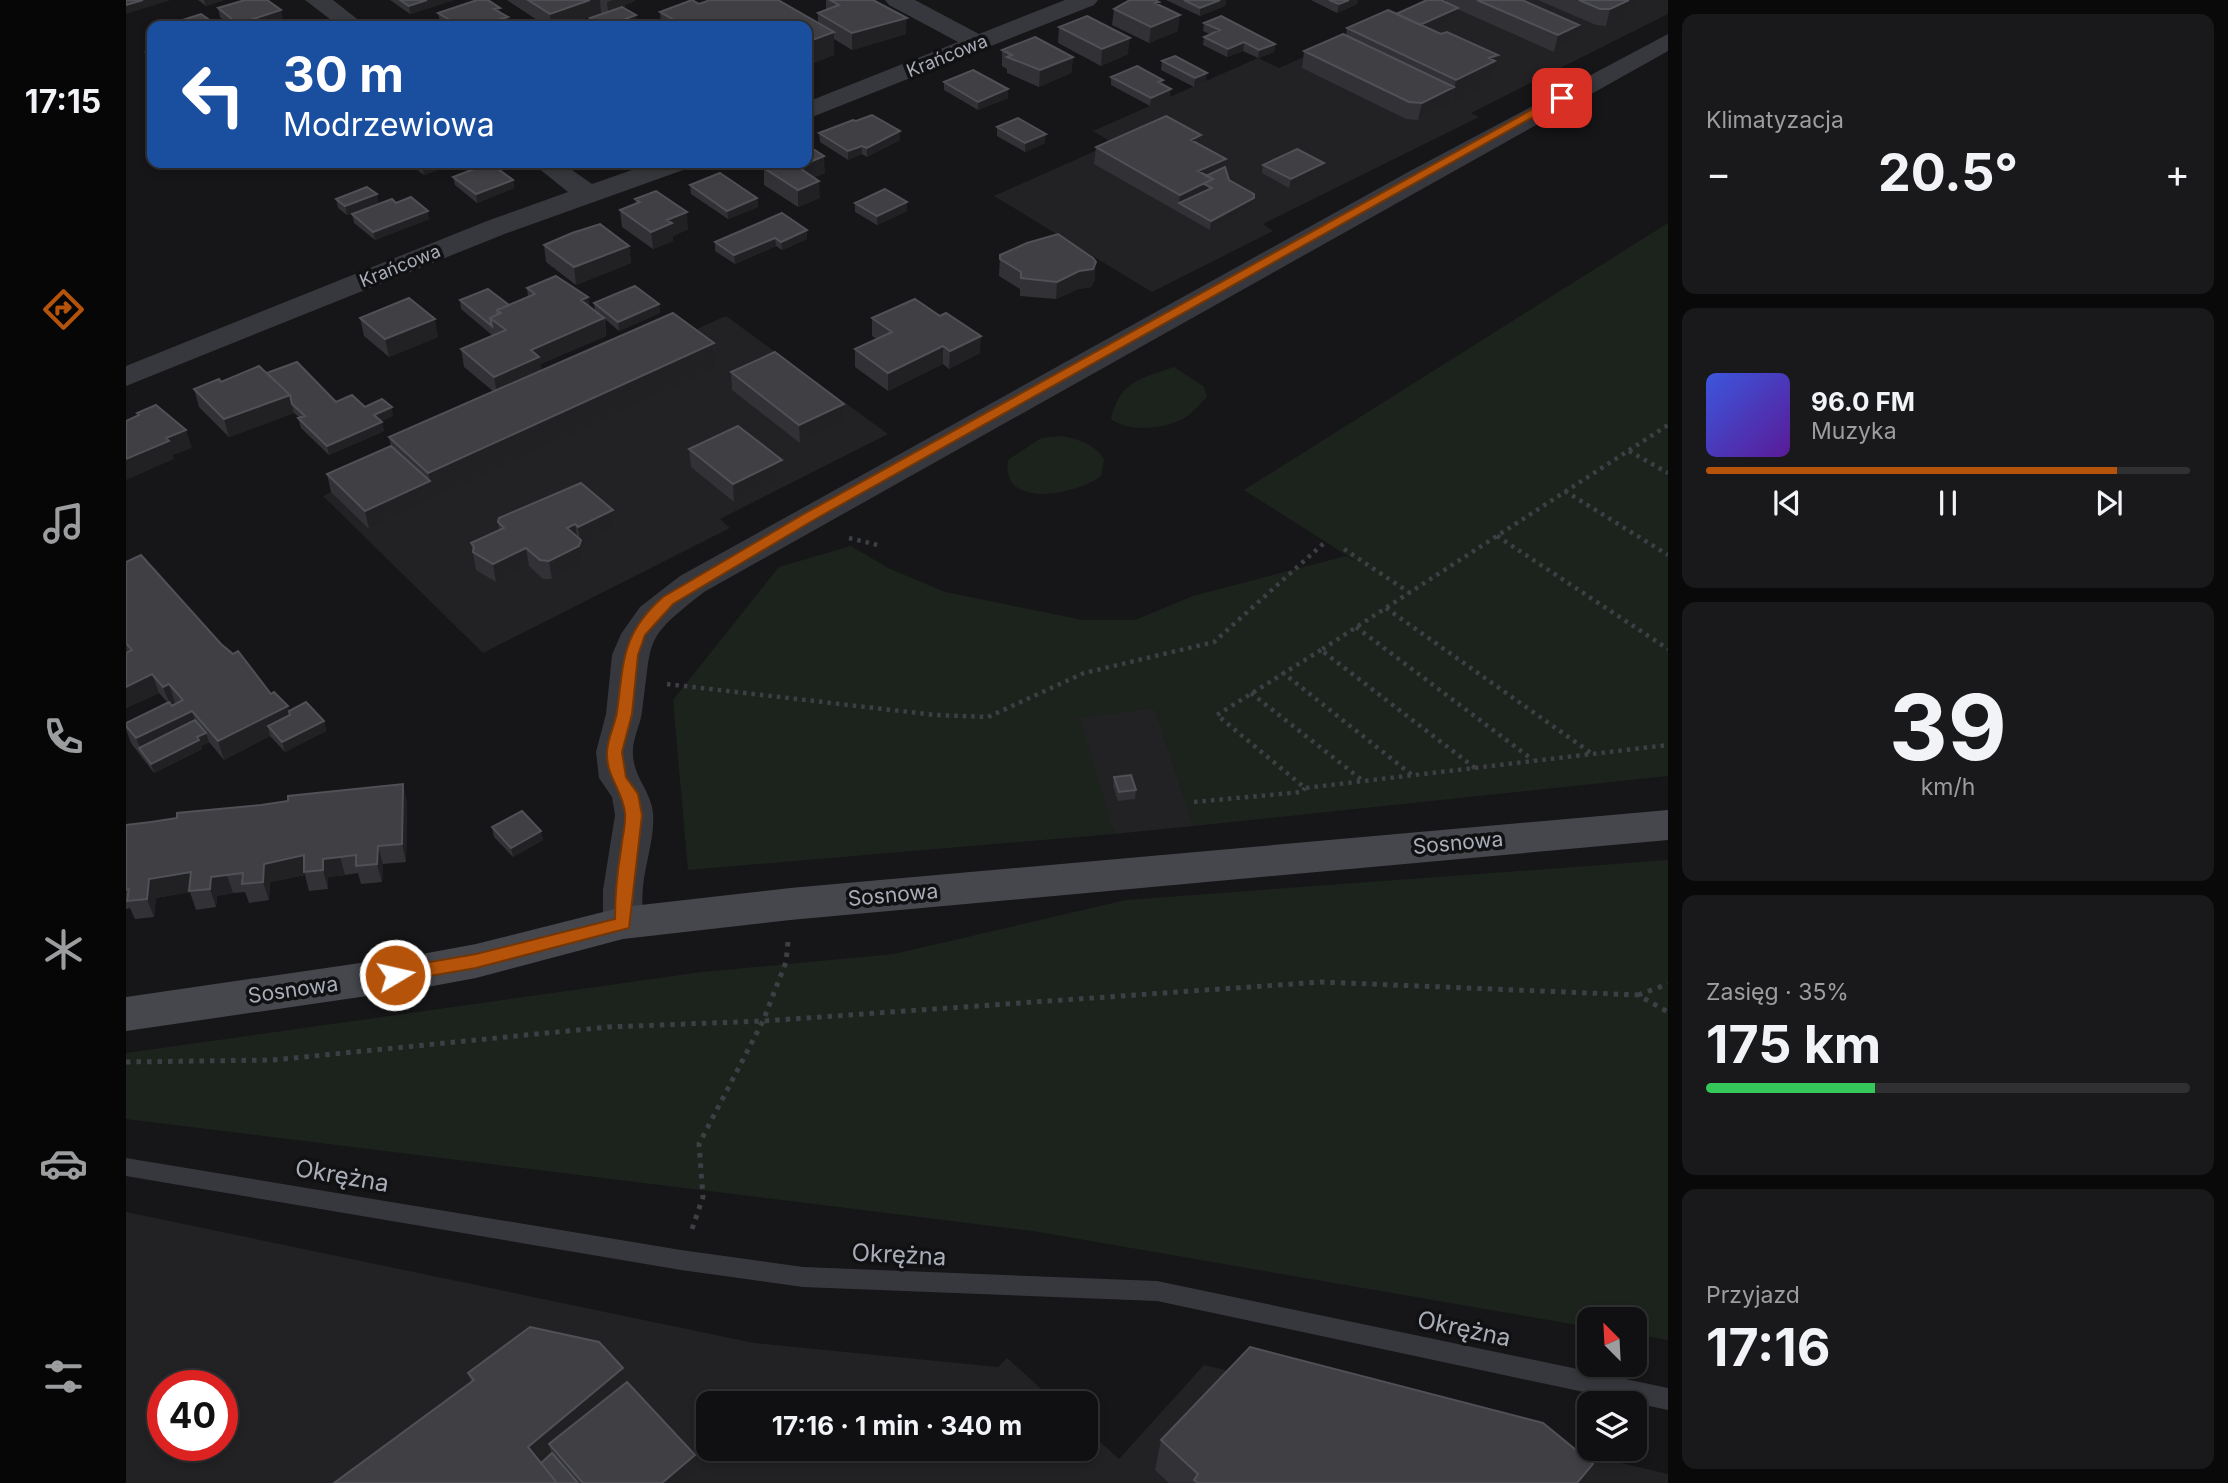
<!DOCTYPE html>
<html lang="pl">
<meta charset="utf-8">
<style>
body{margin:0;font-family:Inter,sans-serif;background:#19191b;color:#f1f3f6;height:100vh;display:flex;flex-direction:column;font-size:26px;white-space:nowrap}
*{box-sizing:border-box;margin:0}
p{font-size:23px;color:#9c9d9f}
.icon{flex:none;width:38px;height:38px;fill:none;stroke:currentColor;stroke-width:2;stroke-linecap:round;stroke-linejoin:round}
.map{position:relative;flex:1;overflow:hidden}
.drawer{display:flex;flex-direction:column;gap:14px;padding:14px;background:#09090a;width:560px}
.drawer>*{flex:none}
.guide{position:absolute;left:21px;top:21px;width:665px;height:147px;border-radius:14px;box-shadow:0 4px 10px #0003,0 0 0 2px #303032;background:#1a4fa0;color:#fff;overflow:hidden}
.needle{width:46px;rotate:336deg}
.fabs{position:absolute;left:1451px;top:1307px;display:grid;gap:14px}
.fabs a{display:grid;place-items:center;width:70px;height:70px;border-radius:14px;background:#101012;box-shadow:0 4px 10px #0003,0 0 0 2px #303032;font-size:35px}
.speed{position:absolute;left:21px;top:1370px;display:flex;gap:14px;font-size:35px;font-weight:700;text-align:center}
.speed>*{display:grid;place-content:center;width:91px;height:91px;border-radius:50%;background:#101012;box-shadow:0 4px 10px #0003,0 0 0 2px #303032;line-height:1}
.speed .limit{border:10px solid #d22;background:#fff;color:#111}
.pin{position:absolute;display:grid;place-items:center;width:60px;height:60px;color:#fff;margin:-30px;border-radius:14px;box-shadow:0 4px 10px #0006}
.me{position:absolute;width:77px;margin:-38px;rotate:81deg;stroke-linejoin:round;filter:drop-shadow(0 0 5px #0008)}
.turn{display:flex;align-items:center;gap:24px;height:147px;padding:0 21px;font-size:32px}
.turn .icon{width:91px;height:91px;stroke-width:2.5}
.turn b{display:block;font-size:49px;line-height:60px}
.big{font-size:52px;font-weight:700;line-height:1.1}
.drawer .tile{flex:1;display:flex;flex-direction:column;justify-content:center;gap:10px;min-width:0;padding:0 24px;border-radius:14px;background:#19191b}
.drawer .dial{align-items:center;gap:0}
.dial b{font-size:91px;line-height:1}
.song{display:flex;align-items:center;gap:21px}
.cover{width:84px;height:84px;border-radius:10px;background:linear-gradient(135deg,hsl(230 70% 55%),hsl(270 70% 35%))}
.played{height:7px;border-radius:4px;background:linear-gradient(90deg,#b45309 85%,#303032 85%)}
.keys{display:flex;justify-content:space-around;direction:ltr}
.heat{display:flex;justify-content:space-between;align-items:center;font-size:38px;direction:ltr}
.charge{height:10px;border-radius:5px;background:linear-gradient(90deg,#34c759 35%,#303032 0)}
.trip{position:absolute;left:570px;top:1391px;width:402px;height:70px;border-radius:14px;background:#101012;box-shadow:0 4px 10px #0003,0 0 0 2px #303032;font-weight:700;line-height:70px;text-align:center}
main{display:flex;flex:1;min-height:0}
.tabs{display:flex;flex-direction:column;width:126px;justify-content:space-around;align-items:center;background:#060607;color:#9c9d9f}
.tabs .icon{width:49px;height:49px}
.tabs .current{color:#b45309}
.tabs b{font-size:32px;color:#f1f3f6}
.map>svg:first-child{display:block}
.built{fill:#222225;fill-rule:evenodd}
.green{fill:#1c231d}
.lines{fill:none;stroke-linecap:round;stroke-linejoin:round}
.path-far1{stroke:#3d3f44;stroke-width:4.5;stroke-dasharray:3.5 5;stroke-linecap:butt}
.path{stroke:#3d3f44;stroke-width:5;stroke-dasharray:4.5 6;stroke-linecap:butt}
.lane{fill:#37383d;fill-rule:evenodd}
.street{fill:#37383d;fill-rule:evenodd}
.secondary{fill:#45474d;fill-rule:evenodd}
.wall{fill:#323236}
.shaded-wall{fill:#212124}
.building{fill:#3f3f44;stroke:#4f5156;stroke-width:2}
.route{fill:#b45309;stroke:#753606;stroke-width:2}
.labels{text-anchor:middle;stroke-width:7;stroke-linejoin:round;paint-order:stroke}
.far-street-label{font-size:18px;fill:#a8adb8;stroke:#111113}
.street-label{font-size:21px;fill:#a8adb8;stroke:#111113}
.near-street-label{font-size:24px;fill:#a8adb8;stroke:#111113}
</style>
<main>
<nav class="tabs">
<b>17:15</b>
<svg class="icon current" aria-label="directions" viewBox="0 0 24 24"><path d="M12 3l9 9-9 9-9-9zM9 14v-3h6M13 9l2 2-2 2"/></svg>
<svg class="icon" aria-label="music" viewBox="0 0 24 24"><path d="M9 18V5l10-2v13"/><circle cx="6" cy="18" r="3"/><circle cx="16" cy="16" r="3"/></svg>
<svg class="icon" aria-label="phone" viewBox="0 0 24 24"><path d="M5 4h4l2 5-3 2q2 4 5 5l2-3 5 2v4C11 20 4 13 5 4z"/></svg>
<svg class="icon" aria-label="climate" viewBox="0 0 24 24"><path d="M12 3v18M4 7l16 10M4 17L20 7"/></svg>
<svg class="icon" aria-label="car" viewBox="0 0 24 24"><path d="M5 17H2v-5l4-1 3-4h7l3 4 3 1v5h-3M9 17h6M6 11h13"/><circle cx="7" cy="17" r="2"/><circle cx="17" cy="17" r="2"/></svg>
<svg class="icon" aria-label="filters" viewBox="0 0 24 24"><path d="M4 7h16M4 17h16"/><circle cx="9" cy="7" r="2"/><circle cx="15" cy="17" r="2"/></svg>
</nav>
<div class="map">
<svg width="1542" height="1483" viewBox="0 0 1542 1483">
<rect width="100%" height="100%" fill="#161618"/>
<path class="built" d="M1306,0H1542V14L1345,113L1353,117L1137,224L1147,231L1026,292L868,196L987,143L967,131L1132,58L1153,68Z
M600,316L762,434L594,519L604,528L357,653L197,496Z
M1029,708L1068,826L988,834L953,717Z
M0,1212L628,1343L872,1367L881,1358L931,1403L583,1404V1449H961V1430L993,1459L1078,1365L1542,1474V1483H0ZM37,1386H96V1446H37Z"/>
<path class="green" d="M1542,223V776L1068,826L1029,708L954,718L988,834L562,870L547,700L653,567L725,546L762,568L819,592L957,620H1009L1067,596L1220,556L1233,563L1118,490Z
M1048,367L1078,387L1081,397C1074,403 1068,412 1060,417C1041,429 1003,433 985,419C993,382 1015,378 1048,367Z
M935,436C953,439 968,444 978,459L975,476C952,494 874,511 882,460L915,438Z
M1542,860V1340L1509,1334L1508,1320H1463V1327L907,1231L0,1119V1053L576,972L768,954L1000,900Z"/>
<g class="lines">
<path class="path-far1" d="M1503,451L1542,473
M1439,491L1542,555
M1371,536L1542,649
M723,538L756,546
M1218,549L1284,593
M1260,608L1465,753
M1230,627L1407,760
M1195,650L1091,715L1179,788L1542,745
M1156,672L1286,775
M541,684L809,715L862,717L958,673L1088,642L1198,543
M1125,693L1236,780
M1349,768L1195,650L1542,425
M1068,802L1176,792L1179,788"/>
<path class="path" d="M1512,995L1542,984
M0,1062L147,1060L482,1027L637,1021L1195,982L1512,995L1542,1012
M566,1229L577,1197L573,1144L637,1021L660,962L662,942"/>
<path class="lane" d="M0,1158L555,1250L677,1267L1031,1281L1542,1388V1410L1031,1301L677,1287L555,1270L0,1176Z"/>
<path class="street" d="M179,0H207L240,26H213Z
M759,0H789L853,34L939,0H972L968,5L681,119V102L832,42L763,5Z
M1542,34V51L578,592C515,641 527,638 516,712C514,726 506,740 507,754C507,776 525,791 527,813C529,837 519,864 517,887C515,904 519,918 511,934L497,938L483,934L477,923V890L489,815L486,797L473,778L470,752L480,714L486,655L495,634L514,607L554,576L1284,171Z
M406,163H436L466,184L526,163H564L560,169L381,233L0,386V366L361,221L442,192Z"/>
<path class="secondary" d="M1542,810V840L664,920L497,939L350,978L296,988L0,1031V997L296,954L350,944L497,907L664,888Z"/>
</g>
<path class="wall" d="M72,0H98L80,6Z
M264,0H328L284,14Z
M381,0H509V1L499,5V9L510,15L511,24L504,26H465L464,18L476,14L475,13L437,26H420Z
M700,0H747L780,34L726,50L708,39V55L685,64L681,62V26L535,25L534,12L573,4L692,23V13L700,10Z
M1040,0H1100L1099,6L1074,16Z
M1185,0H1232L1231,4L1211,13Z
M1320,0H1396L1449,41L1428,52L1331,9L1328,24L1310,32L1366,79H1365L1364,85L1292,120L1280,119L1176,68L1178,51L1220,36L1221,28L1270,14L1320,2Z
M1412,0H1515L1513,1L1511,10L1480,26L1470,25Z
M1033,5L1052,31L1023,43L986,25L988,9Z
M92,8L157,18L132,26H106L94,17Z
M312,13H374L383,26H315Z
M1078,23L1149,44L1148,52L1132,58L1117,51L1101,57L1077,45L1078,37L1084,34L1077,31Z
M933,27L1002,54L975,66L932,43Z
M26,50V64L22,61L20,52Z
M876,50L947,57L945,73L913,87L881,73V69L876,66Z
M1036,61L1080,81L1068,87L1035,70Z
M985,77L1037,80L1036,84L1044,97L1024,106L985,85Z
M818,82L882,89V98L852,110L818,90Z
M730,121L774,131V140L741,157L736,154L722,160L694,142L693,133Z
M871,127L919,143L899,152L871,136Z
M1075,135L1074,145L1100,159L1099,167L1103,180L1128,198L1127,206L1084,230L968,164L970,147Z
M282,163H330L298,175Z
M633,163H681L699,173L688,177L694,198L672,207L638,185V169L633,166Z
M1137,165L1196,172L1163,188L1136,173Z
M327,177L387,180L388,188L351,203L329,185Z
M564,185L631,198L632,207L602,219L565,194Z
M251,194L252,203L221,215L212,208L210,199Z
M509,199L562,229L547,236V241L527,249L496,227L494,210L510,204Z
M270,203L303,219L249,240L228,223L226,214Z
M729,203L781,211L751,225L729,212Z
M656,213L681,239L656,250L650,246L609,264L589,251V242Z
M418,245L503,246L505,263L450,285L420,262Z
M874,255L969,280L965,287L952,289L930,299L894,296V289L873,276Z
M401,288L462,297L463,306L469,311L468,303L533,304L534,313L493,331L479,319L480,336L414,364L415,371L588,343L590,369L243,529L205,492L201,474L265,446L263,437L368,392L338,367L335,349L367,336L335,309L334,300L383,305L402,297Z
M234,318L312,337L263,357L238,336Z
M746,318L854,353L823,369L817,364L762,391L729,367V349L751,339L746,336Z
M605,372L718,404L719,422L674,443L606,390Z
M141,373L210,402L239,407L267,416L255,421L258,431L203,455L175,428L172,418H174L168,413L103,437L73,407L68,389L95,382Z
M563,449L657,478L608,502L565,467Z
M487,510L489,528L456,544L458,558L456,565L426,579H417L403,566L370,582L350,570L345,543L373,530L372,522Z
M0,562L95,644L145,694L162,706L163,711L198,721L200,731L159,752L144,736L98,760L83,742L75,746L76,749L28,773L5,743L0,729V723L42,703L33,693L0,708Z
M988,777L1010,790L1009,799L992,801L987,786Z
M277,784L281,803L280,862L257,864L256,882L235,884L232,873L219,875L202,877V889L183,891L179,875L144,882L143,900L123,903L119,892L107,893L91,896L90,907L70,910L64,892L30,898L28,917L9,919L4,908L0,909V825L25,822Z
M366,827L415,831L417,840L387,857L368,837Z
M497,1368L500,1383L569,1455L572,1472L558,1483H208L345,1382L342,1373Z
M1035,1440L1457,1483H1043L1029,1470Z"/>
<path class="shaded-wall" d="M17,0H45L0,14V5Z
M78,0H98L80,6Z
M301,0H328L284,14L283,6Z
M464,0H474L475,13L437,26H425L424,14Z
M487,0H509V1L499,5L500,12L483,18L481,2Z
M1094,0H1100L1099,6L1074,16V8Z
M1223,0H1232L1231,4L1211,13L1213,4Z
M1503,0H1515L1513,1L1511,10L1480,26L1484,9Z
M374,8L375,19L382,17L383,26H350L368,9Z
M1332,8L1328,24L1282,45L1285,29Z
M155,10L157,18L132,26H112V24Z
M510,15L511,24L504,26H480Z
M1054,15L1052,31L1023,43L1025,27Z
M781,18L780,34L726,50V33Z
M1453,25L1449,41L1428,52L1432,35Z
M708,32V55L685,64L684,41Z
M1004,38L1002,54L975,66L976,49Z
M1118,42L1117,51L1101,57L1102,49Z
M1149,44L1148,52L1132,58L1133,50Z
M1372,55L1364,85L1325,104L1330,80L1363,58Z
M947,57L945,73L913,87L914,70Z
M1081,73L1080,81L1068,87L1069,78Z
M1328,87L1325,104L1292,120L1296,103Z
M882,89V98L852,110V102Z
M1045,89L1044,97L1024,106L1025,98Z
M774,131V140L741,157V148Z
M920,134L919,143L899,152V143Z
M1075,135L1073,152L1065,140Z
M736,146V154L722,160V151Z
M698,156L699,173L673,184L672,167Z
M1100,159L1098,176L1085,197L1053,203L1054,195L1072,171Z
M305,163H330L298,175L296,166Z
M1198,163L1196,172L1163,188L1165,179Z
M387,180L388,188L351,203L350,194Z
M693,181L694,198L672,207V190Z
M251,194L252,203L221,215L219,206Z
M631,198L632,207L602,219L601,211Z
M1128,198L1127,206L1084,230L1085,221Z
M781,202V211L751,225V216Z
M302,211L303,219L249,240L247,232Z
M561,212L562,229L547,236V241L527,249L525,232L541,220Z
M681,230V239L656,250L655,242Z
M649,238L650,246L609,264L608,255Z
M503,246L505,263L450,285L448,267Z
M970,262L969,280L965,287L952,289L930,299L931,282Z
M462,297L464,315L455,300Z
M533,304L534,313L493,331L492,322Z
M478,318L480,336L414,364L416,375L371,394L368,377L405,350Z
M309,319L312,337L263,357L259,339Z
M855,336L854,353L823,369L824,351Z
M588,343L590,369L243,529L239,511L304,481L302,473Z
M817,346V364L762,391V373Z
M164,395L168,413L103,437L98,419Z
M718,404L719,422L674,443L673,425Z
M266,407L267,416L250,424L248,415Z
M256,422L258,431L203,455L201,446Z
M60,430L66,448L47,455L48,459L0,480V459L40,438Z
M656,460L657,478L608,502L607,484Z
M487,510L489,528L456,544L458,558L456,565L426,579L423,561L454,543L452,527Z
M449,524L452,542L441,528Z
M400,548L403,566L370,582L367,564Z
M26,674L33,693L0,708V687Z
M43,684L49,703L44,705L37,687Z
M162,706L167,725L142,726L144,736L98,760L92,741Z
M66,711L73,730L15,750L10,738Z
M198,721L200,731L159,752L156,742Z
M80,733L83,742L75,746L76,749L28,773L25,764Z
M277,784L281,803L280,862L276,844Z
M415,831L417,840L387,857L385,848Z
M252,846L257,864L256,882L251,864Z
M178,855L179,875L144,882L143,900L137,882L138,864Z
M214,857L219,875L202,877V889L197,870V859Z
M65,872L64,892L30,898L28,917L21,899L23,879Z
M101,875L107,893L91,896L90,907L84,889L85,877Z
M497,1368L503,1399L423,1444L427,1460L413,1475L402,1447Z
M569,1455L572,1472L558,1483H536Z
M1467,1464L1457,1483H1451Z"/>
<path class="building" d="M0,0H17L0,5Z
M119,0H141L155,10L112,24L92,8Z
M274,0H301L283,6Z
M351,0H362L374,8L368,9L382,17L350,26H323L320,24L327,22L312,13Z
M402,0H464L424,14Z
M566,0L573,4L584,0H652L708,32L684,41L681,39V26H531L548,20L534,12Z
M704,0H747L781,18L726,33L692,13L713,5Z
M1004,0H1029L1033,2L1029,3L1054,15L1025,27L988,9Z
M1058,0H1094L1074,8Z
M1203,0H1223L1213,4Z
M1301,0H1315L1332,8L1294,25L1270,14Z
M1351,0H1396L1453,25L1432,35Z
M1453,0H1503L1484,9H1474Z
M496,7L510,15L480,26H477L464,18Z
M1262,10L1315,34L1321,32L1372,55L1363,58L1369,61L1330,80L1221,28Z
M75,14L92,26H46L44,24Z
M961,16L1004,38L976,49L933,27Z
M1095,16L1149,44L1133,50L1118,42L1102,49L1078,37L1094,30L1078,23Z
M162,22L168,26H148Z
M1217,34L1328,87L1296,103L1283,102L1178,51Z
M909,37L947,57L914,70L881,57L886,55L876,50Z
M26,50V58L20,52Z
M1049,56L1081,73L1069,78L1036,61Z
M1011,66L1037,80L1032,82L1045,89L1025,98L985,77Z
M847,70L882,89L852,102L818,82Z
M746,115L774,131L741,148L736,146L722,151L693,133L727,120L730,121Z
M1040,116L1075,135L1065,140L1100,159L1072,171L1087,179L1054,195L970,147Z
M892,118L920,134L899,143L871,127Z
M681,145L698,156L672,167L693,181L672,190L638,168L650,163H681Z
M1171,149L1198,163L1165,179L1137,165Z
M292,163H305L296,166Z
M364,163L387,180L350,194L327,177Z
M1099,167L1103,180L1128,194V198L1085,221L1053,203L1086,188L1078,184L1087,179L1080,176Z
M594,173L631,198L601,211L564,185Z
M241,187L251,194L219,206L210,199Z
M759,189L781,202L751,216L729,203Z
M530,191L561,212L541,220L546,223L525,232L494,210L514,202L509,199Z
M285,197L302,211L247,232L226,214L266,199L270,203Z
M656,213L681,230L655,242L649,238L608,255L589,242Z
M474,224L503,246L448,267L418,245L446,233Z
M932,234L967,258L970,262L967,269L953,271L931,282L895,278V272L874,259V255L901,243Z
M430,276L462,297L455,300L478,318L405,350L413,357L368,377L335,349L380,330L364,318L375,313L371,310L409,294L401,288Z
M509,286L533,304L492,322L468,303Z
M362,289L383,305L371,310L372,314L364,318L366,326L334,300Z
M283,298L309,319L259,339L234,318Z
M789,299L814,316L820,313L855,336L824,351L817,346L762,373L729,349L766,332L746,318Z
M547,313L588,343L302,473L263,437Z
M649,352L718,404L673,425L605,372Z
M171,362L210,402L226,395L239,407L256,399L266,407L248,415L256,422L201,446L172,418L179,416L166,404L164,395L141,373Z
M133,366L164,395L98,419L68,389L93,379L95,382Z
M30,405L60,430L40,438L43,441L0,459V421L13,415L11,413Z
M612,426L656,460L607,484L563,449Z
M265,446L304,481L239,511L201,474Z
M455,483L487,510L452,527L449,524L441,528L455,540L453,546L423,561L414,560L400,548L367,564L347,552L348,547L345,543L378,528L372,522L373,518Z
M15,555L95,644L107,654L112,651L145,694L148,692L162,706L92,741L66,711L10,738L0,726V723L43,702L46,706L57,700L43,684L37,687L26,674L0,687V653L6,650L0,643V562Z
M180,702L198,721L156,742L142,726L164,715L163,711Z
M69,720L80,733L71,737L73,740L25,764L13,748Z
M1005,775L1010,790L993,792L988,777Z
M277,784L276,844L252,846L251,864L230,866V855L214,857L197,859V870L178,872V855L138,864L137,882L116,884L117,873L85,877L84,889L63,891L65,872L23,879L21,899L1,901L3,889L0,890V825L25,822L51,818V813L135,805L162,801V796Z
M396,811L415,831L385,848L366,827Z
M404,1327L473,1342L497,1368L402,1447L431,1483H208L348,1380L342,1373Z
M1124,1347L1417,1423L1467,1464L1451,1483H1072L1068,1480L1072,1474L1035,1440Z
M501,1382L569,1455L536,1483H457L423,1444Z
M426,1453L452,1483H431L415,1463Z"/>
<path class="route" d="M1432,95L1441,98L686,521L547,604L519,635L512,655L506,714L496,752L500,777L512,794L516,815L503,928L350,968L269,982L263,980L260,975L263,970L269,968L350,954L489,919C489,895 491,873 495,850C496,838 500,825 499,813C497,791 480,776 481,753C481,739 489,725 491,712C498,661 495,634 537,597L676,515Z"/>
<g class="labels">
<g class="far-street-label">
<text transform="translate(821 56) rotate(-22)" y="6">Krańcowa</text>
<text transform="translate(274 266) rotate(-22)" y="6">Krańcowa</text>
</g>
<g class="street-label">
<text transform="translate(1332 843) rotate(-5)" y="7">Sosnowa</text>
<text transform="translate(767 895) rotate(-5)" y="7">Sosnowa</text>
<text transform="translate(167 990) rotate(-8)" y="7">Sosnowa</text>
</g>
<g class="near-street-label">
<text transform="translate(216 1176) rotate(10)" y="8">Okrężna</text>
<text transform="translate(773 1255) rotate(3)" y="8">Okrężna</text>
<text transform="translate(1338 1329) rotate(12)" y="8">Okrężna</text>
</g>
</g>
</svg>
<div class="fabs">
<a><svg class="needle" viewBox="-14 -14 28 28"><path d="M0-13l5 13h-10z" fill="#e53935"/><path d="M0 13l5-13h-10z" fill="#9c9d9f"/></svg></a>
<a><svg class="icon" aria-label="layers" viewBox="0 0 24 24"><path d="M12 4l9 5-9 5-9-5zM3 14l9 5 9-5"/></svg></a>
</div>
<div class="speed"><div class="limit">40</div></div>
<div class="pin" style="left:1436px;top:98px;background:#d93025"><svg class="icon" aria-label="arrive" viewBox="0 0 24 24"><path d="M6 21V4h12l-3 4 3 4H6"/></svg></div>
<svg class="me" style="left:269px;top:975px" viewBox="-20 -20 40 40"><circle r="17" fill="#b45309" stroke="#fff" stroke-width="3"/><path d="M0-11L8 9 0 5-8 9z" fill="#fff"/></svg>
<div class="trip">17:16 · 1 min · 340 m</div>
<div class="guide">
<div class="turn"><svg class="icon" aria-label="left" viewBox="0 0 24 24"><path d="M17 20v-9H6M10 6l-5 5 5 5"/></svg><div><b>30 m</b>Modrzewiowa</div></div>
</div>
</div>
<section class="drawer">
<div class="tile"><p>Klimatyzacja</p>
<div class="heat"><a>−</a><b class="big">20.5°</b><a>+</a></div>
</div>
<div class="tile">
<div class="song"><i class="cover"></i><div><b>96.0 FM</b><p>Muzyka</p></div></div>
<div class="played"></div>
<div class="keys"><svg class="icon" aria-label="previous" viewBox="0 0 24 24"><path d="M18 5L8 12l10 7zM5 5v14"/></svg><svg class="icon" aria-label="pause" viewBox="0 0 24 24"><path d="M8 5v14M16 5v14"/></svg><svg class="icon" aria-label="next" viewBox="0 0 24 24"><path d="M6 5l10 7-10 7zM19 5v14"/></svg></div>
</div>
<div class="tile dial"><b>39</b><p>km/h</p></div>
<div class="tile"><p>Zasięg · 35%</p><b class="big">175 km</b><div class="charge"></div></div>
<div class="tile"><p>Przyjazd</p><b class="big">17:16</b></div>
</section>
</main>
